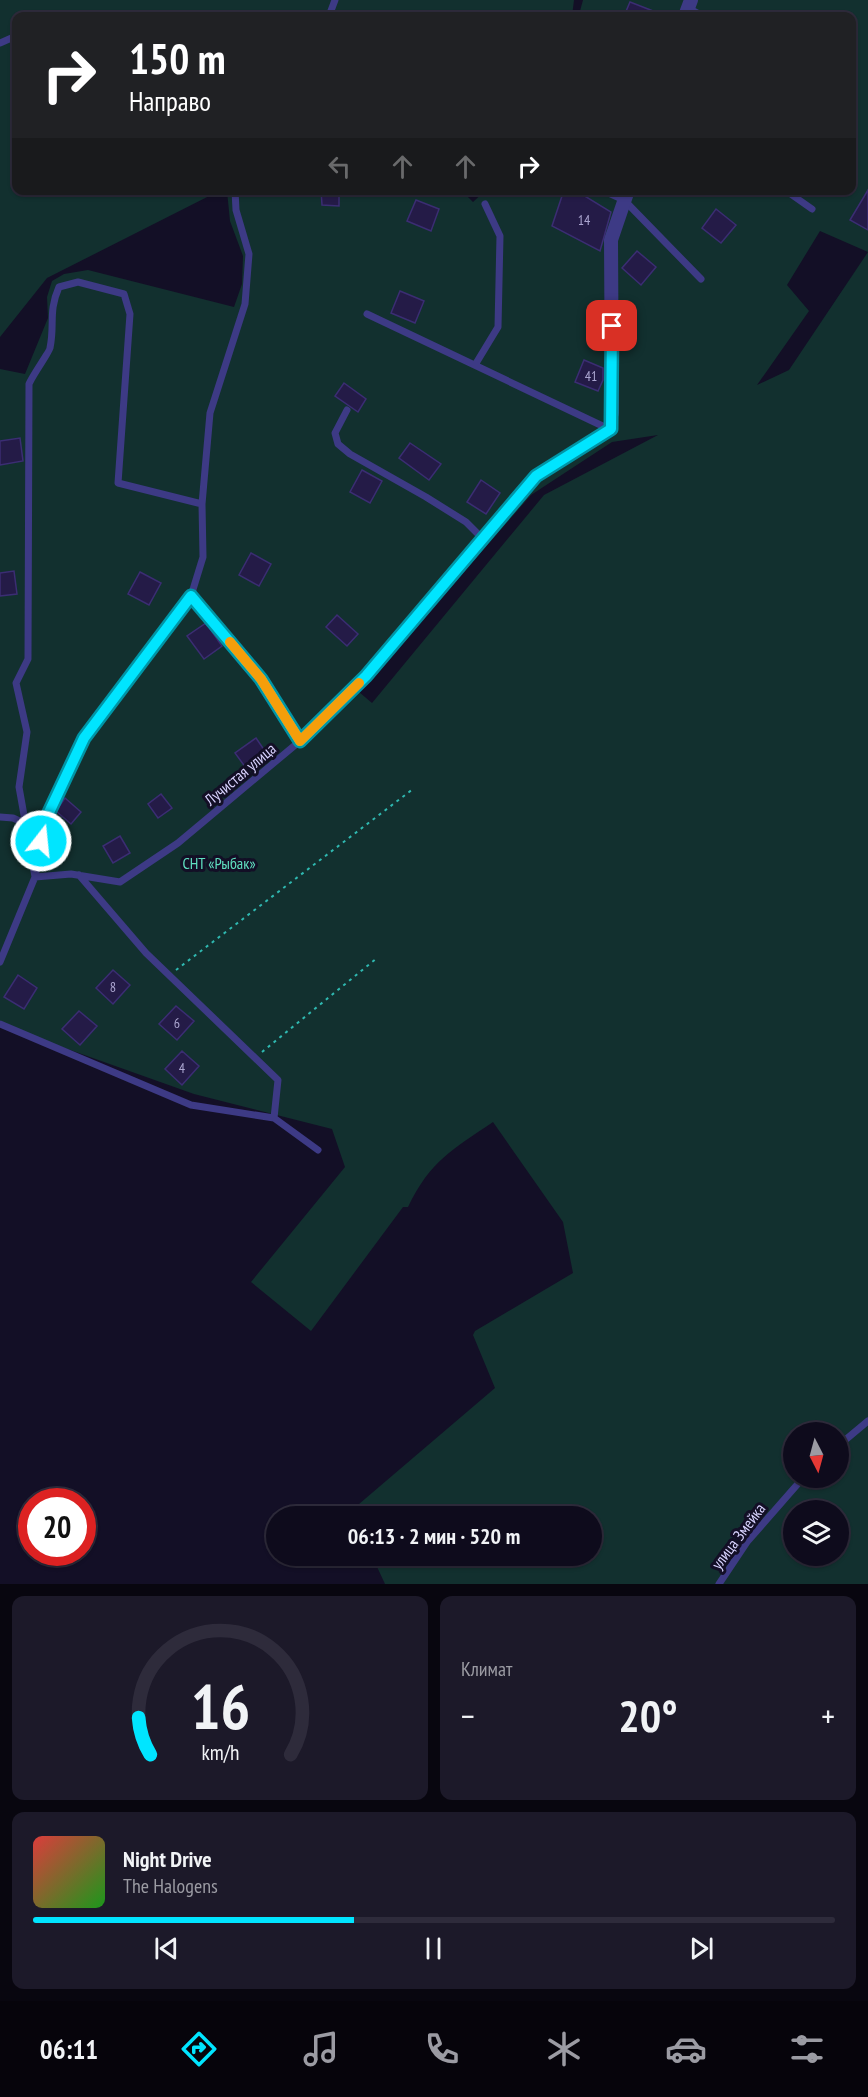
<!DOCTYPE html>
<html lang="ru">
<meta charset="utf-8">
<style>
body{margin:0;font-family:"PT Sans Narrow",sans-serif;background:#1c1929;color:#f1f3f6;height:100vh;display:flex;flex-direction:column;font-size:22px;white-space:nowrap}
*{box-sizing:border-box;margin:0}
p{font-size:20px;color:#9b9ba3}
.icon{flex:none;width:33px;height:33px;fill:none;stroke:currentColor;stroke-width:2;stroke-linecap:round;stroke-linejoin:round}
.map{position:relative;height:1584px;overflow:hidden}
.sheet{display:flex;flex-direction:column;gap:12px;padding:12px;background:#08060f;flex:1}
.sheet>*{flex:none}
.hud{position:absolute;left:12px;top:12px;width:844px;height:183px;border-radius:12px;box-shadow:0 2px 4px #0004,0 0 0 2px #2e2b3b;background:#202124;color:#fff;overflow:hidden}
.needle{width:39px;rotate:174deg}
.controls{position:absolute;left:783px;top:1422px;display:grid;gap:12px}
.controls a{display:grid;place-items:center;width:66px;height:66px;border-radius:50%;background:#0e0b1c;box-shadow:0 2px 4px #0004,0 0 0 2px #2e2b3b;font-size:30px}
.speed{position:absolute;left:18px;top:1488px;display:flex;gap:12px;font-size:30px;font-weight:700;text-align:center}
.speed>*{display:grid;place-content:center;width:78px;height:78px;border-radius:50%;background:#0e0b1c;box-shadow:0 2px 4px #0004,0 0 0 2px #2e2b3b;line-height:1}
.speed .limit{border:9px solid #d22;background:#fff;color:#111}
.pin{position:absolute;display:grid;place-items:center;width:51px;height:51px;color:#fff;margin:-26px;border-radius:12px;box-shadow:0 3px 9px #0006}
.me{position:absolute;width:66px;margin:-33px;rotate:16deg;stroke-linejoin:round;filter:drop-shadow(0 0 4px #0008)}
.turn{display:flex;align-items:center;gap:21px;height:126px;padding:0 18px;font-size:27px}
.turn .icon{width:78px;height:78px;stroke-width:2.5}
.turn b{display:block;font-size:42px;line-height:51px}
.lanes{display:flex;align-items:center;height:57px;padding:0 18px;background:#0003;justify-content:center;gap:30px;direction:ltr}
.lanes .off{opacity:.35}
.big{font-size:45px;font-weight:600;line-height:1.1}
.sheet .card{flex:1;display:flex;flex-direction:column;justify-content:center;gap:9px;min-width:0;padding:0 21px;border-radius:12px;background:#1c1929}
.sheet .dial{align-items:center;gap:0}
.dial svg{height:156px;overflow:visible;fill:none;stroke:#2e2b3b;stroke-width:7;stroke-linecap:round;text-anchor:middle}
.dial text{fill:#f1f3f6;stroke:none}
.song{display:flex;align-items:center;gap:18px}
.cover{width:72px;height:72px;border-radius:9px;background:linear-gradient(135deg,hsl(0 70% 55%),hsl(120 70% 35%))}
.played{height:6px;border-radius:3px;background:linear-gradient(90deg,#00e5ff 40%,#2e2b3b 40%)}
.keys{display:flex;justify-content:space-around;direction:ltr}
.heat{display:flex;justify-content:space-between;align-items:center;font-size:33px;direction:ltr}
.sheet .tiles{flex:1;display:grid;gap:12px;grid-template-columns:1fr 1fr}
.card:last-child{grid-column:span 2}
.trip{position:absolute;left:266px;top:1506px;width:336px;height:60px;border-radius:30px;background:#0e0b1c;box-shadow:0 2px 4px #0004,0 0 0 2px #2e2b3b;font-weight:600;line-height:60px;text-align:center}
.dock{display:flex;height:96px;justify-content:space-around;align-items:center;background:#06040b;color:#9b9ba3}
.dock .icon{width:42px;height:42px}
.dock .current{color:#00e5ff}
.dock b{font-size:27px;color:#f1f3f6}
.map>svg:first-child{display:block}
.green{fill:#12302f;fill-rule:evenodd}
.building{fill:#241b47;stroke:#3b2d73;stroke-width:1.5}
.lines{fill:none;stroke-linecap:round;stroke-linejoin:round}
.path{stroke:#2fb8b0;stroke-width:2;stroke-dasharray:3 4.5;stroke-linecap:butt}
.service{stroke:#3d3a85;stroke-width:7}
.minor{stroke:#3d3a85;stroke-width:14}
.route-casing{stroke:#0095a6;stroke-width:15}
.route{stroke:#00e5ff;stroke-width:10}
.slow{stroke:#f59e0b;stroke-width:10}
.labels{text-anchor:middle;stroke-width:6;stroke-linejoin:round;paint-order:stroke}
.number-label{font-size:14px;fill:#aca6d1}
.street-label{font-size:16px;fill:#d9d4ff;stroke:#130f26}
.park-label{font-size:16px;fill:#5fe0c0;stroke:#130f26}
</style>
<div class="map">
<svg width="868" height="1584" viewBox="0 0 868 1584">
<rect width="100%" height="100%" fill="#130f26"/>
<path class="green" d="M0,0H574L572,16H16V190L219,191L47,278L0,337Z
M583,0H868V252L820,231L787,285L809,311L757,385L789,370L868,252V1584H385L372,1556H591V1516H355L352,1510L495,1388L473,1335L475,1331L573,1273L563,1222L493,1122C453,1149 430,1161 408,1207H403L311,1331L251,1282L345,1167L332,1129L194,1094L0,1025V369L25,374L48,318L47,297L52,281L64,274L88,270L234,307L242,284L243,256L230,221L227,191L461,190L473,202L486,190H852V16H595L580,11ZM658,435L544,495L372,703L359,692L531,495L612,442ZM794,1432H838V1478H794ZM794,1510H838V1556H794Z"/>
<path class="building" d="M630,2L666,16H624Z
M321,190H339V206L322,205Z
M564,190H575L611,212L600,251L552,226Z
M868,190V230L850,220Z
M416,200L439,209L431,231L407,221Z
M716,209L736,225L721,243L702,228Z
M637,251L656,267L641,285L622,268Z
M400,291L424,301L415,323L391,313Z
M584,360L603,368V380L598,391L575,382Z
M344,383L366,399L358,412L335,396Z
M20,438L23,461L0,465V441Z
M410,443L441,464L429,480L399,458Z
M362,470L382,481L370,503L350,492Z
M481,480L500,493L486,514L467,502Z
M251,553L271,564L259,586L239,575Z
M14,571L17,594L0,596V573Z
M140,572L161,583L149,605L128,594Z
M337,615L358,634L347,646L326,627Z
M206,623L222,646L204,659L187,636Z
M256,738L267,754L246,768L235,753Z
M161,794L172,808L158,818L148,804Z
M65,798L81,812L71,824L56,811Z
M120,836L130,853L113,863L103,846Z
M113,970L130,985L113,1004L96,988Z
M18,975L37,988L24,1009L4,997Z
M176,1006L194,1021L177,1040L159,1024Z
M79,1011L97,1026L80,1045L62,1029Z
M182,1051L199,1066L182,1085L165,1069Z"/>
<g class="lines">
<path class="path" d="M176,970L413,789
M262,1052L377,958"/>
<path class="service" d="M688,8L703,16
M329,16L335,0
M0,43L16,36
M602,190L624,200L701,279
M785,190L812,209
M367,314L611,430
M475,365L498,327L500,236L485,204
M347,410L335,433L338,444L350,454L426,497L466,522L483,539
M191,596L261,679L300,741
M0,817L13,818L26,824
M36,872L44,823L84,738L191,596L203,557L202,504L210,413L245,304L249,254L236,210L235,190
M79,875L146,953L278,1080L274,1118
M35,877L19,787L27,732L16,683L28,659L29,384C32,376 50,351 50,348C55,324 48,312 59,287L78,282L124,294L130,314L118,483L202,504
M0,962L35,877L71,874L120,882L178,843L300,741L366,676L536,476L611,430L612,413
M0,1024L191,1105L274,1118L318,1150
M838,1446L868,1421
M719,1584L747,1542L803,1478"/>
<path class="minor" d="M685,16L691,0
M612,413L611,240L628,190"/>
</g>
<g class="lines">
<defs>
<path id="route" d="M41,841L44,823L84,738L191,596L261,679L300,741L366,676L536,476L611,429L612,326"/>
</defs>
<use href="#route" class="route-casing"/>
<use href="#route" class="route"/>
<path class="slow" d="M230,642L261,679L300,741L359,683"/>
</g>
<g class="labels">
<g class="number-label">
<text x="584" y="225">14</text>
<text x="591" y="381">41</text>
<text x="113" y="992">8</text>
<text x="177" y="1028">6</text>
<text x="182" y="1073">4</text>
</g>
<g class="street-label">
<text transform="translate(240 774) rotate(-40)" y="6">Лучистая улица</text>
<text transform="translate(738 1536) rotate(-53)" y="6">улица Змейка</text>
</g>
<g class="park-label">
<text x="219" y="869">СНТ «Рыбак»</text>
</g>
</g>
</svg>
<div class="controls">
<a><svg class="needle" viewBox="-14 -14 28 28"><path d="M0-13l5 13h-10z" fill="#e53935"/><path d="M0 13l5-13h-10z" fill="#9b9ba3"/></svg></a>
<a><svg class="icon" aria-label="layers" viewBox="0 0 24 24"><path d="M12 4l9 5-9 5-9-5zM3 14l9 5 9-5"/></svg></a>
</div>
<div class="speed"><div class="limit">20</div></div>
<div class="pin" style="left:612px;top:326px;background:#d93025"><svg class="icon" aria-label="arrive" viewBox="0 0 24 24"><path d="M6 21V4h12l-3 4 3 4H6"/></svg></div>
<svg class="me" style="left:41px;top:841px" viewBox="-20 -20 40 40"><circle r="17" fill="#00e5ff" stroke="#fff" stroke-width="3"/><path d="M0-11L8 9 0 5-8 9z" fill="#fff"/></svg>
<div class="trip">06:13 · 2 мин · 520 m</div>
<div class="hud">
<div class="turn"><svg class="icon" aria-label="right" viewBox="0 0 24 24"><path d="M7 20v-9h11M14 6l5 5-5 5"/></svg><div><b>150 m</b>Направо</div></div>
<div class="lanes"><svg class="icon off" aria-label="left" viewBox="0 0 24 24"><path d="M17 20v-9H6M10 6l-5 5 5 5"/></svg><svg class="icon off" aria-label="ahead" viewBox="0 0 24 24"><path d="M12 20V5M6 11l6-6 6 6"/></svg><svg class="icon off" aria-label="ahead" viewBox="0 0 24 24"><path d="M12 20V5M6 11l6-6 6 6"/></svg><svg class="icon" aria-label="right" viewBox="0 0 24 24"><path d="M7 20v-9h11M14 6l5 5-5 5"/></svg></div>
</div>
</div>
<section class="sheet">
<div class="tiles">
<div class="card dial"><svg viewBox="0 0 100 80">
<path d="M14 69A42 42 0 1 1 86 69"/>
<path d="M14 69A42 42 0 0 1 8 50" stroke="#00e5ff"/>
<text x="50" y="56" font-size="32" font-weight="700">16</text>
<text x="50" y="72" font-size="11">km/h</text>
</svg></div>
<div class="card"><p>Климат</p>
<div class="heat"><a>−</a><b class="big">20°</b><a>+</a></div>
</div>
<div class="card">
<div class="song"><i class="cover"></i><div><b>Night Drive</b><p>The Halogens</p></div></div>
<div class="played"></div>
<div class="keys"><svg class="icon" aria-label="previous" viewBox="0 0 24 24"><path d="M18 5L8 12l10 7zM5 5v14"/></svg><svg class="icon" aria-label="pause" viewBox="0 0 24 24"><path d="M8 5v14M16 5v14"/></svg><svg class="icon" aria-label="next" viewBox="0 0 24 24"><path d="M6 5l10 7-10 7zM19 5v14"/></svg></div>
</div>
</div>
</section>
<nav class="dock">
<b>06:11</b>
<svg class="icon current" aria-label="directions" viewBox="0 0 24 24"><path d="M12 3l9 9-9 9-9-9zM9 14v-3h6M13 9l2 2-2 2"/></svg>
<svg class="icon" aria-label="music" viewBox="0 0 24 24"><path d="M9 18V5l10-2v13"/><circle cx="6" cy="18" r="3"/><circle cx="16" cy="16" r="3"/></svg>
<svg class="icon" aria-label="phone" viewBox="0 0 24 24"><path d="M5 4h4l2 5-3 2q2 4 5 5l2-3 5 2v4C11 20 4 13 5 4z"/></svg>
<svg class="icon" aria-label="climate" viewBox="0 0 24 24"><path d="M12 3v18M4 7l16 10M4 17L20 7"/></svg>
<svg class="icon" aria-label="car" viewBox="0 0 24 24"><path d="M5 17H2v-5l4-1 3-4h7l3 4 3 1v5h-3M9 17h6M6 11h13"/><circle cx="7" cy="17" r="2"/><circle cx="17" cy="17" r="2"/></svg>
<svg class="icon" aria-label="filters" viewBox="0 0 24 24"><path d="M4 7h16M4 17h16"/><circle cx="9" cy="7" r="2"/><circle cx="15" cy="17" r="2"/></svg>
</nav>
